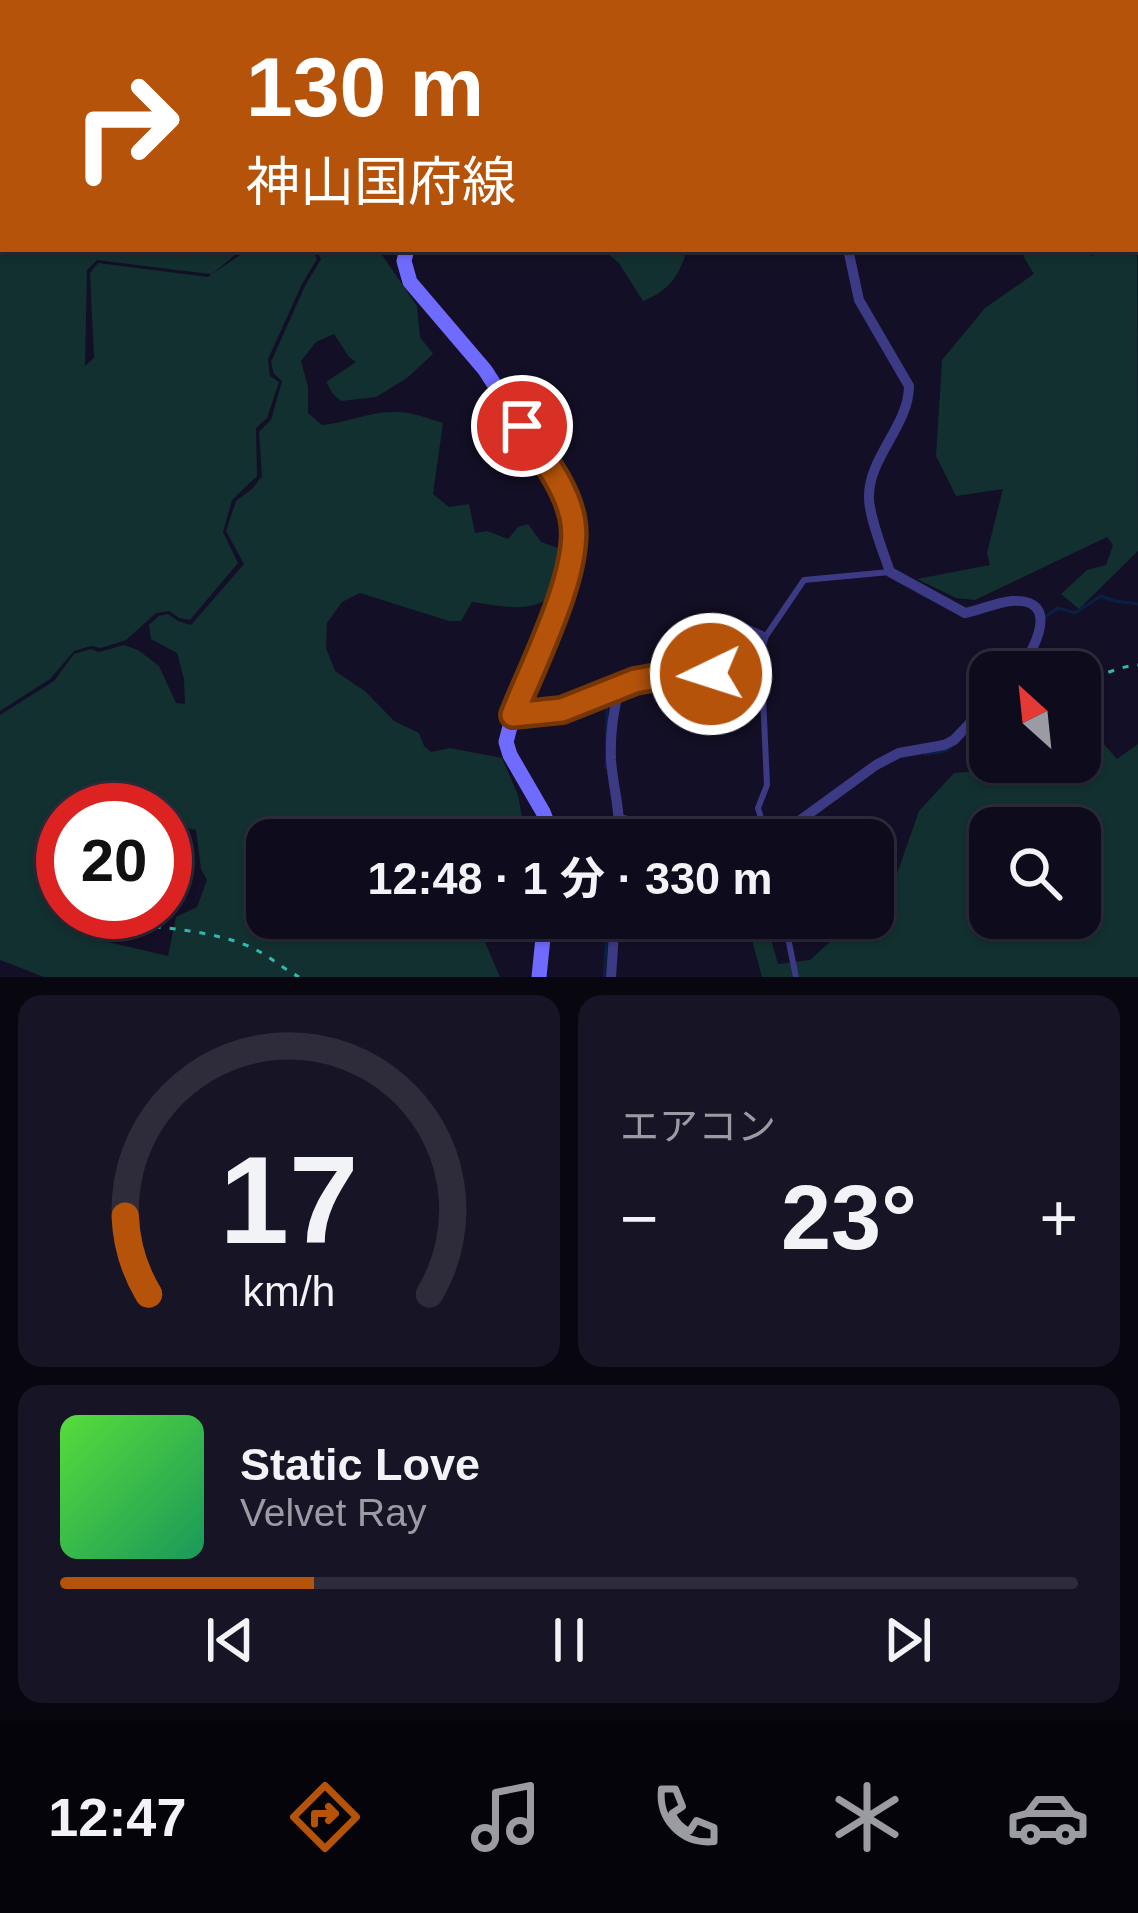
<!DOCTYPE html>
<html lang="ja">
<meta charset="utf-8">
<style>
body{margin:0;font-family:Arial,"Noto Sans JP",sans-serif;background:#171425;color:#f1f3f6;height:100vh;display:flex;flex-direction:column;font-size:45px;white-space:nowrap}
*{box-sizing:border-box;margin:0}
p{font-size:39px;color:#9b9ba3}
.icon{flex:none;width:66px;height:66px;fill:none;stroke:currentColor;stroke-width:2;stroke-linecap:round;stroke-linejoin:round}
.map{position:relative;height:977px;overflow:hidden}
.sheet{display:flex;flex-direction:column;gap:18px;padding:18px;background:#08060f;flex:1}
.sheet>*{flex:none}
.hud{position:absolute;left:0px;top:0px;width:1140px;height:252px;box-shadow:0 3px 9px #0004,0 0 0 3px #2e2b3b;background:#b45309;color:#fff;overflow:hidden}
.needle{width:78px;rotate:333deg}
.fabs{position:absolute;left:969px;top:651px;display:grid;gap:24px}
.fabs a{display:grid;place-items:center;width:132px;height:132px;border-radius:24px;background:#0e0b1c;box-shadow:0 3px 9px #0004,0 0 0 3px #2e2b3b;font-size:60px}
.speed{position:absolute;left:36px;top:783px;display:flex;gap:24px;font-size:60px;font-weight:700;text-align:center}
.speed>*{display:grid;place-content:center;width:156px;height:156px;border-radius:50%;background:#0e0b1c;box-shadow:0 3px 9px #0004,0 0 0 3px #2e2b3b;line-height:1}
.speed .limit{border:18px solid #d22;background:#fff;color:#111}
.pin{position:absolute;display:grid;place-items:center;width:102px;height:102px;color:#fff;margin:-51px;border:6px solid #fff;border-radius:50%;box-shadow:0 3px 12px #0007}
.me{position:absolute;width:132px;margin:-66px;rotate:266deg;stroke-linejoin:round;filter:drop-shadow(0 0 9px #0008)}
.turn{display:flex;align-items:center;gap:42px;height:252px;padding:0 48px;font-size:54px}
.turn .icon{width:156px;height:156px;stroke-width:2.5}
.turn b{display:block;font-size:84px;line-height:102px}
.big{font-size:90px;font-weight:700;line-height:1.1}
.sheet .tile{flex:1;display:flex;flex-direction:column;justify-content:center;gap:18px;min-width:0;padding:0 42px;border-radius:24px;background:#171425}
.sheet .dial{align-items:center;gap:0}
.dial svg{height:312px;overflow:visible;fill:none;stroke:#2e2b3b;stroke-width:7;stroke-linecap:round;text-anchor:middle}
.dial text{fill:#f1f3f6;stroke:none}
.song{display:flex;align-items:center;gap:36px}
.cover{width:144px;height:144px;border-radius:18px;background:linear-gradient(135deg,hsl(110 70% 55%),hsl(150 70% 35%))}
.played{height:12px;border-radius:6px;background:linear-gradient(90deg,#b45309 25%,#2e2b3b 25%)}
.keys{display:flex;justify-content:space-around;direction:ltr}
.heat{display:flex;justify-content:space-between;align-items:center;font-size:66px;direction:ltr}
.sheet .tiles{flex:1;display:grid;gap:18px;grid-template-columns:1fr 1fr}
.tile:last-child{grid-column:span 2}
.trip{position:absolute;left:246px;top:819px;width:648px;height:120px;border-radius:24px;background:#0e0b1c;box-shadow:0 3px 9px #0004,0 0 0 3px #2e2b3b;font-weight:700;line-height:120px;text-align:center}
.tab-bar{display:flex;height:192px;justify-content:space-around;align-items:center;background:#06040b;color:#9b9ba3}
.tab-bar .icon{width:84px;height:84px}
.tab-bar .current{color:#b45309}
.tab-bar b{font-size:54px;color:#f1f3f6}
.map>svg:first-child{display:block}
.green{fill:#12302f;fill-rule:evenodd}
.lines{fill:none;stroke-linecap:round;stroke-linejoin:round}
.stream{stroke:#0a1f44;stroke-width:3}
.path{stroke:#2fb8b0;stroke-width:3;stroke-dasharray:6 9;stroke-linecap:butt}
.lane{stroke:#3d3a85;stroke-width:6}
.street{stroke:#3d3a85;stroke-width:10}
.secondary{stroke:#6f6bff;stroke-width:15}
.route-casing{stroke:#753606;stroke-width:30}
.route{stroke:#b45309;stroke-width:21}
</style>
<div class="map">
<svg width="1138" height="977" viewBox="0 0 1138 977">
<rect width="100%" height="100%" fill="#130f26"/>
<path class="green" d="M0,0H274L275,3H3V249H242L212,274L249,249H312L317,259L302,284L268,359L270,376L279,382L267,418L256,428L257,476L232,500L223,532L238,563L190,620L179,618L169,611L156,613L126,640L101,648L91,646L74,651L50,679L0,711ZM97,260L210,274L211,275L208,277L98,263L90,273L94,358L85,366L87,270Z
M1137,193L1138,551L1079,609L1061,594L1087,570L1106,565L1113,545L1107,537L975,600L956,598L917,579L990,565L987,553L1003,489L956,496L936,456L942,360L985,308L1034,274L1023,256L1030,249H1071L1093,256L1098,249H1137Z
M315,249H378L417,306L420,337L433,354L407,378L376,397L341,401L333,394L326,382L356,362L349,357L334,334L316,342L301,361L308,387V413L322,425C346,423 369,412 393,412C410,411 427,418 443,423L433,494L449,507L469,504L475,533L487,531L508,539L518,527L528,524L541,542L567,551C564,562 562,579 556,589C538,617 498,605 472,602L461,621H449L360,593L342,602L327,623L326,648L335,671L366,692L394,721L419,733L424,746L431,752L450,748L502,758L518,795L526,840H267V918H479L478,926L500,977H44L0,960V715L54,681L74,654L91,649L99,652L124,645L138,650L159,666L176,703L185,704L184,679L177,653L151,639L149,625L159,616L168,614L178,621L191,625L244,564L226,531L236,501L252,489L262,476L259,432L271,420L282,381L274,374L271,362L305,286L321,259ZM63,810H165V863L177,851L182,827L196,830L201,869L207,880L197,907L176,917L168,956L95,939L80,912H63Z
M602,249H687C680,275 669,291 643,301L619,263Z
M1080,717L1117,759L1138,744V977H762L746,918H765L778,964L810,960L856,918H873V903L893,885L919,811L954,773L1033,767L1031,762H1080ZM990,828H1080V918H990Z"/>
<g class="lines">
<path class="stream" d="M1046,616L1058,608L1075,613L1101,596L1115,601L1138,604
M925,754L946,751L955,744
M606,768L607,700
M705,836L720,840
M612,840L614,819
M782,840L791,834
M604,977L608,918"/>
<path class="path" d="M1038,657L1050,672
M1080,682C1099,677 1119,666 1138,665
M95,921C143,927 197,927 243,944C264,951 280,967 299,977"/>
<path class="lane" d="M620,689C646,675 681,670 711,674L722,627C739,621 751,629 766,636
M762,840L764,829L758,808L767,785L761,652L766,636L804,580L890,572
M784,918L796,977"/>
<path class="street" d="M774,3L777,0
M848,249L859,300L909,386C909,425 869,457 869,496C868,514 884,554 890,572L965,613C981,610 997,602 1012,601C1063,598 1033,652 1018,672
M619,690C613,712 610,736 611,760C613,788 621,811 619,840
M513,715L562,711L619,690
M620,819L701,840
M773,840L876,765L899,753L944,745L954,740L990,702
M611,977L615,918"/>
<path class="secondary" d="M674,3L694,0
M407,249L404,261L410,282L485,370L557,482L574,521L573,557L562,595L513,715L506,742L510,755L543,812L550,830V840
M539,977L545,918"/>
</g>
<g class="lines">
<defs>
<path id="route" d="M522,426C540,454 565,484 572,517C584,567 532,666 513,715L562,710L635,681L691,671L711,674"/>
</defs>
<use href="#route" class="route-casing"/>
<use href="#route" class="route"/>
</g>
</svg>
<div class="fabs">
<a><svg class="needle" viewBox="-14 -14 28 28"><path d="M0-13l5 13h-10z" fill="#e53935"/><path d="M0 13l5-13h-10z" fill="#9b9ba3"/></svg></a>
<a><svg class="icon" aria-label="search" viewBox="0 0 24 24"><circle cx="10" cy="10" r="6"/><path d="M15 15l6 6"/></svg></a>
</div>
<div class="speed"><div class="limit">20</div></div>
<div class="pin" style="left:522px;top:426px;background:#d93025"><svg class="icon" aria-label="arrive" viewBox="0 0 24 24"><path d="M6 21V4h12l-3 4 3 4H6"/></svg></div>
<svg class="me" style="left:711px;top:674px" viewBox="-20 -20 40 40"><circle r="17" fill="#b45309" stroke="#fff" stroke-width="3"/><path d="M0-11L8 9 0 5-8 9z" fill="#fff"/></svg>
<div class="trip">12:48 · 1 分 · 330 m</div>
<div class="hud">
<div class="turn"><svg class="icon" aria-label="right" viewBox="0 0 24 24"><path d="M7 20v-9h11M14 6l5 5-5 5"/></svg><div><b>130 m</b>神山国府線</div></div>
</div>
</div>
<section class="sheet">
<div class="tiles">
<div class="tile dial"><svg viewBox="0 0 100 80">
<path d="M14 69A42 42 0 1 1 86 69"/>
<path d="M14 69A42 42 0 0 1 8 49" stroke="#b45309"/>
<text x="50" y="56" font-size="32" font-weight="700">17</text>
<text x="50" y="72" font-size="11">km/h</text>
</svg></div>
<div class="tile"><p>エアコン</p>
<div class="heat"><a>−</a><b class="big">23°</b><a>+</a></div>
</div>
<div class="tile">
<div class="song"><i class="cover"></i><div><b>Static Love</b><p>Velvet Ray</p></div></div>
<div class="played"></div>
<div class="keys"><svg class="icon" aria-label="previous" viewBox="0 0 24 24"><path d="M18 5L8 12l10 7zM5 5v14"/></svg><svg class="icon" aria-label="pause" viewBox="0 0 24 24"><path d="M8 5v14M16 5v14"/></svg><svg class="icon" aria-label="next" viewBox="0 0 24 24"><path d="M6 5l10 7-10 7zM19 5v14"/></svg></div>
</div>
</div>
</section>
<nav class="tab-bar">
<b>12:47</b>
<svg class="icon current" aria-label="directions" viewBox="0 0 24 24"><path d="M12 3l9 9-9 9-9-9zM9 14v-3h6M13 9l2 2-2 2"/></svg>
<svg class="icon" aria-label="music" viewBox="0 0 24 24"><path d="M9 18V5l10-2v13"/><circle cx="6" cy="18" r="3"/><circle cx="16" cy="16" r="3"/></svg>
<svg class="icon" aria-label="phone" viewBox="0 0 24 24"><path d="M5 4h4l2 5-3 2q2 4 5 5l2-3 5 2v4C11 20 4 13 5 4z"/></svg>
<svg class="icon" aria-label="climate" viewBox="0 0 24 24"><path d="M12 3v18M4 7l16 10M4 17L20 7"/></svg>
<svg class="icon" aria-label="car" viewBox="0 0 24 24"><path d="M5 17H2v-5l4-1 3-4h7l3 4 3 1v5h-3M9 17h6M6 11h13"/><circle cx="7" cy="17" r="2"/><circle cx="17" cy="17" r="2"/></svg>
</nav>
